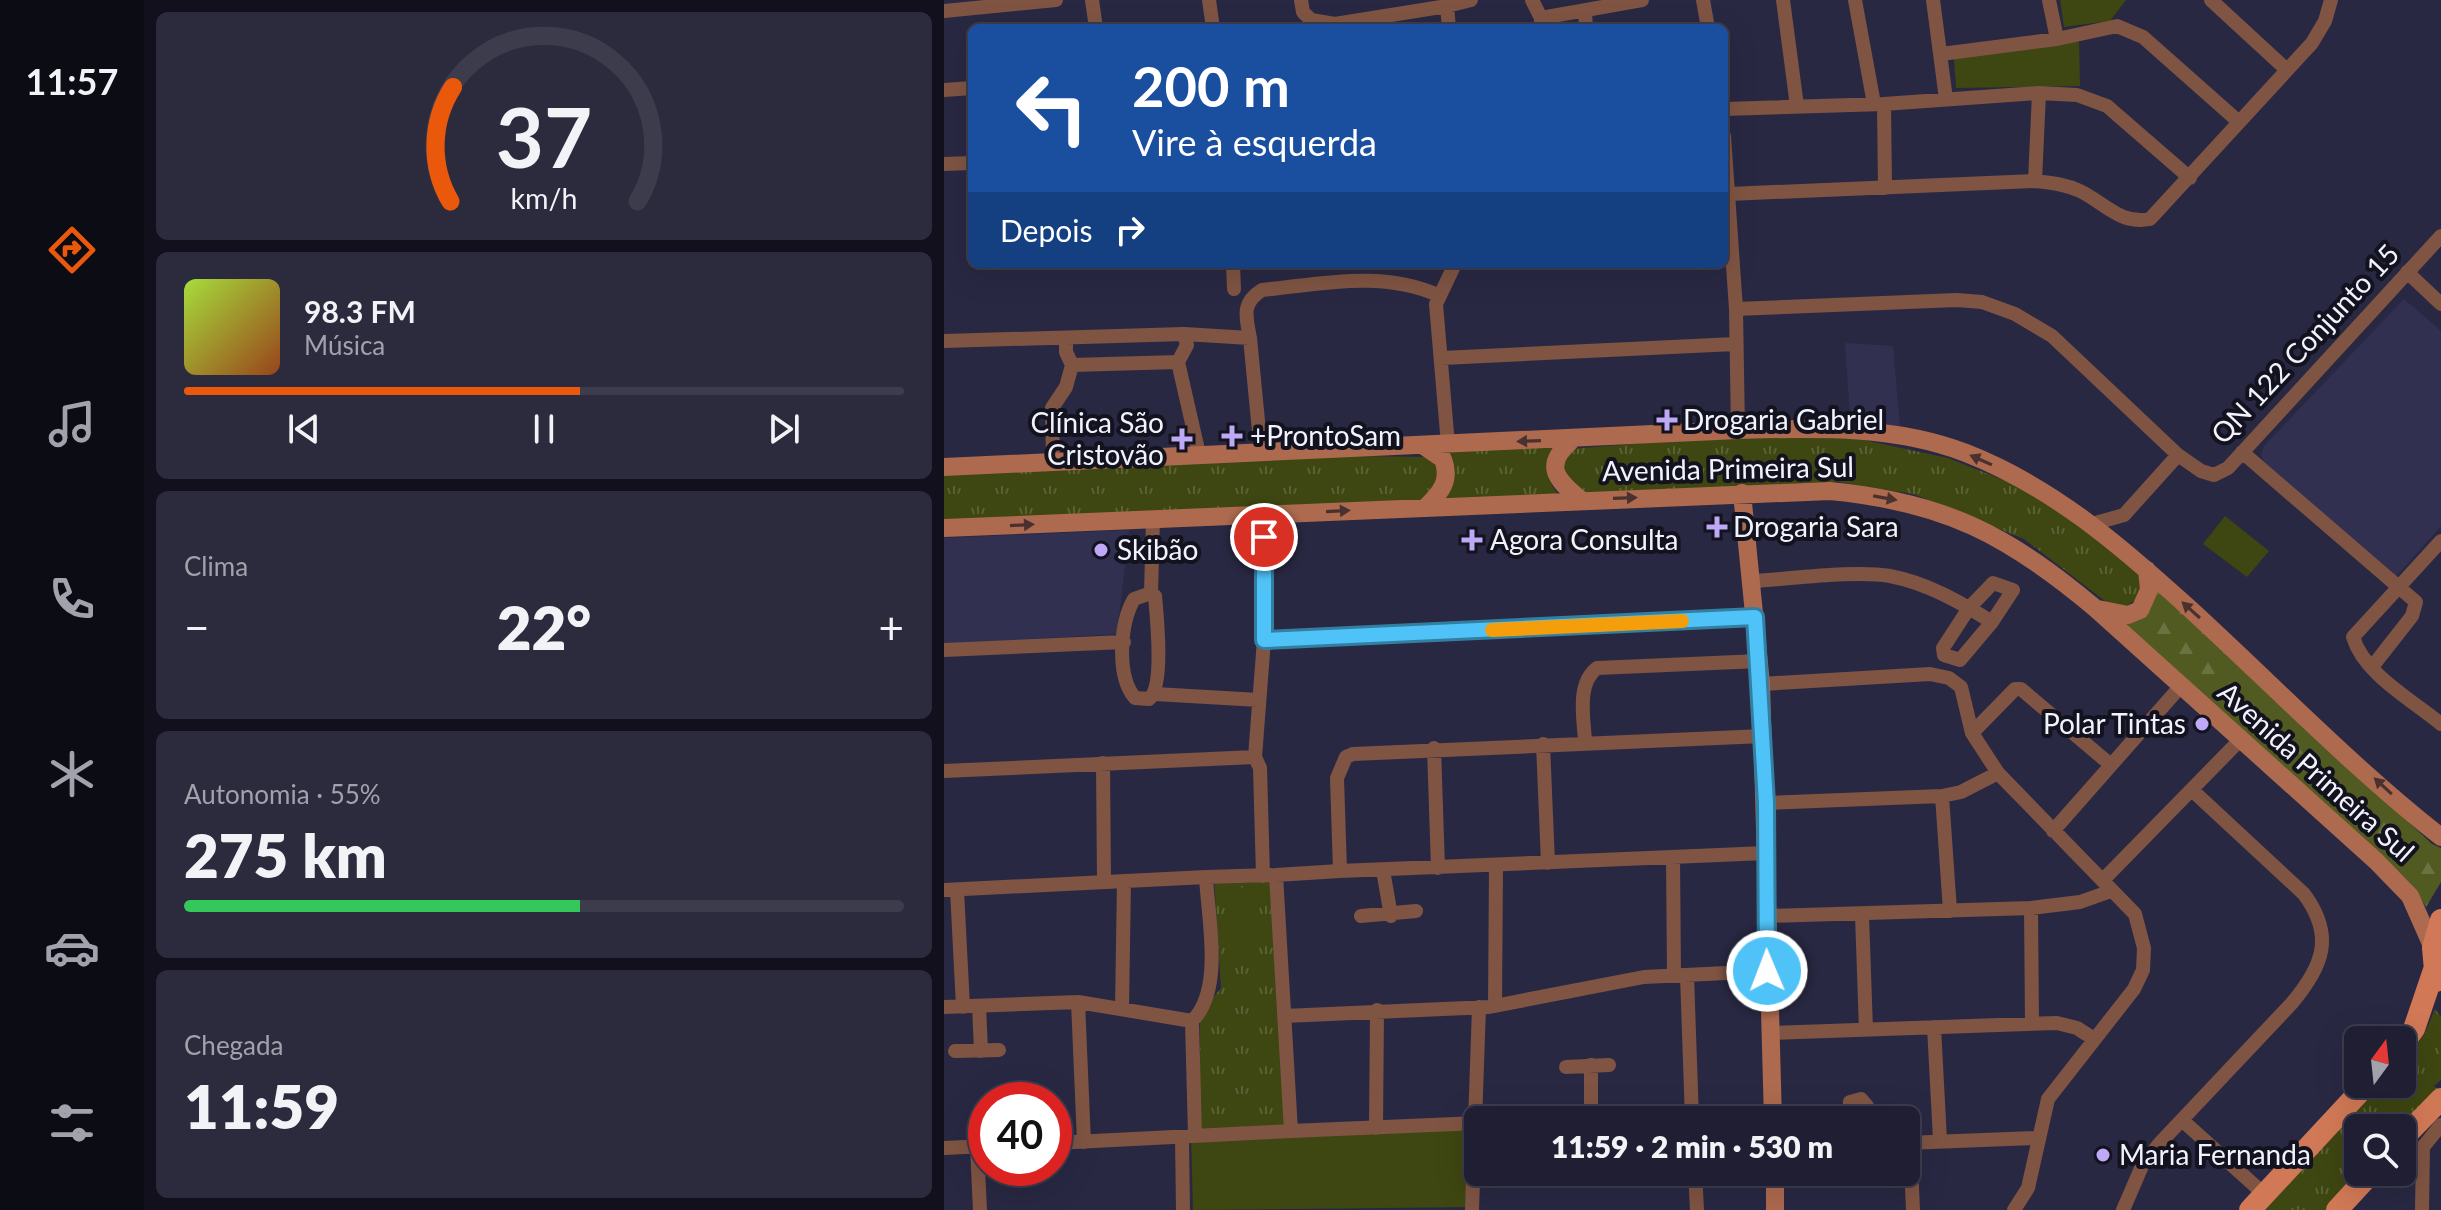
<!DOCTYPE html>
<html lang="pt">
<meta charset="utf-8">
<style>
body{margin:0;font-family:Lato,sans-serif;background:#2c2b3e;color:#f1f3f6;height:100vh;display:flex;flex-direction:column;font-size:30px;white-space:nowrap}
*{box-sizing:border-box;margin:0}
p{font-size:26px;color:#a1a2ac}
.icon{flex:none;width:44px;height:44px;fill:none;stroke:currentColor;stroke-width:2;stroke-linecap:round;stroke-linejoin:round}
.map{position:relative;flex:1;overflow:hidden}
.side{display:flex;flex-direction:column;gap:12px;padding:12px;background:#11101c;width:800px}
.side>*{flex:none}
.guide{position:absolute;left:24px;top:24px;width:760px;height:244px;border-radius:12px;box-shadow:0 8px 32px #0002,0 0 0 2px #3c3c4d;background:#1a4fa0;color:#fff;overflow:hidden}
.needle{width:52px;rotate:15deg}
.fabs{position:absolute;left:1400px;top:1026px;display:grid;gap:16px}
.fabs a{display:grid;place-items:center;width:72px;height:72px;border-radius:12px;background:#1f1e32;box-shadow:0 8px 32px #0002,0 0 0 2px #3c3c4d;font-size:40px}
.speed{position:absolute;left:24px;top:1082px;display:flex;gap:16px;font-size:40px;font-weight:700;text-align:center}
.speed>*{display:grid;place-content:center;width:104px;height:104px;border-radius:50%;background:#1f1e32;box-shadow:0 8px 32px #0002,0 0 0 2px #3c3c4d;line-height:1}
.speed .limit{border:12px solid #d22;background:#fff;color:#111}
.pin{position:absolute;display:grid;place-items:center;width:68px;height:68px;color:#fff;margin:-34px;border:4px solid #fff;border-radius:50%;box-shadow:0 2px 8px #0007}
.me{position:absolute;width:88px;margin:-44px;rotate:359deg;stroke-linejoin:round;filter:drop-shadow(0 0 6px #0008)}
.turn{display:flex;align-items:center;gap:28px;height:168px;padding:0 32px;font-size:36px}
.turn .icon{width:104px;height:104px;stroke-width:2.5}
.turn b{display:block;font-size:56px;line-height:68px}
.then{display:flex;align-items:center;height:76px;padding:0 32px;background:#0003;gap:16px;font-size:30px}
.big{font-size:60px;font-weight:800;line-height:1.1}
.side .card{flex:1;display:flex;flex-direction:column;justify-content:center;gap:12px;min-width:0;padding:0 28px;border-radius:12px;background:#2c2b3e}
.side .dial{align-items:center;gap:0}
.dial svg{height:208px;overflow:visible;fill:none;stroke:#3c3c4d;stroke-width:7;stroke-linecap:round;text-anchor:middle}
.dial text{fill:#f1f3f6;stroke:none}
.song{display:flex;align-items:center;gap:24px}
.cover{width:96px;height:96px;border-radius:12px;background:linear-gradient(135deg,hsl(80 70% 55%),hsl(20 70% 35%))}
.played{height:8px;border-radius:4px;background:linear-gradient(90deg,#ea580c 55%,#3c3c4d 55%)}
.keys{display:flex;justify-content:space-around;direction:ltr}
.heat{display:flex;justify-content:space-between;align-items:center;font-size:44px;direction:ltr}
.charge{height:12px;border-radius:6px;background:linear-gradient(90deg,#34c759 55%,#3c3c4d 0)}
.trip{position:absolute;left:520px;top:1106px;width:456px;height:80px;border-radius:12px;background:#1f1e32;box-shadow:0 8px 32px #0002,0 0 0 2px #3c3c4d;font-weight:800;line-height:80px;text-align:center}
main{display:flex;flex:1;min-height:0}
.tab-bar{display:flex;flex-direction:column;width:144px;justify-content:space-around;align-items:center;background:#0c0c14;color:#a1a2ac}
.tab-bar .icon{width:56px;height:56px}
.tab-bar .selected{color:#ea580c}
.tab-bar b{font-size:36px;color:#f1f3f6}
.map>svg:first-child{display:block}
.built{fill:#323051}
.grass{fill:url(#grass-tufts)}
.forest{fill:url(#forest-firs)}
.green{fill:#3e4611}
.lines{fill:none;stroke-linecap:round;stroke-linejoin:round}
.street{stroke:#7f5443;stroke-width:14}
.secondary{stroke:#ad6a4e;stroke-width:18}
.primary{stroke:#d17956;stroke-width:22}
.oneway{fill:#49312f}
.route-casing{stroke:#337fa1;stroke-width:20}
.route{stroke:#4fc3f7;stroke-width:14}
.slow{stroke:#f59e0b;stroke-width:14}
.poi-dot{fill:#bda9f5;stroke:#13131f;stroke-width:3}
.labels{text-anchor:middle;stroke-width:8;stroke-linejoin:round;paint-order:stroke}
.street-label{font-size:28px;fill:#f1f2fc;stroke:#13131f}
.poi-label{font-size:28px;fill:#f1f2fc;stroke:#13131f;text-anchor:start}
</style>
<main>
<nav class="tab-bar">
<b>11:57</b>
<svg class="icon selected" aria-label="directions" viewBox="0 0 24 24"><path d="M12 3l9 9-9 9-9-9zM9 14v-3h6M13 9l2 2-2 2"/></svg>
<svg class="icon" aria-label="music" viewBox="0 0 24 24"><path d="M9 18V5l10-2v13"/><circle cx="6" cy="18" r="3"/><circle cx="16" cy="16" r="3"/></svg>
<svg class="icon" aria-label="phone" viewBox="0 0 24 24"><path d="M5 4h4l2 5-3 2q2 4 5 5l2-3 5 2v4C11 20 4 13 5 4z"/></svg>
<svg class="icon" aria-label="climate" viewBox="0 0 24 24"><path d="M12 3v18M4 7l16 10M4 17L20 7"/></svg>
<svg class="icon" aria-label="car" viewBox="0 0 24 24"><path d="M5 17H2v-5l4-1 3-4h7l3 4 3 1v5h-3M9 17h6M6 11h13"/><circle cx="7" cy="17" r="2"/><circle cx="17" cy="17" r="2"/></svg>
<svg class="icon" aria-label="filters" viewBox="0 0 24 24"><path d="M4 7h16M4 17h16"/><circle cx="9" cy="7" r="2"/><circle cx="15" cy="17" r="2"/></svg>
</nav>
<section class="side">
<div class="card dial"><svg viewBox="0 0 100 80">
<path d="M14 69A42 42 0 1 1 86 69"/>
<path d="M14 69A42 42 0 0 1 15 25" stroke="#ea580c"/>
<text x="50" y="56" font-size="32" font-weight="700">37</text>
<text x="50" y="72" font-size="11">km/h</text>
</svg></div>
<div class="card">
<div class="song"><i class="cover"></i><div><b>98.3 FM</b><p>Música</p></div></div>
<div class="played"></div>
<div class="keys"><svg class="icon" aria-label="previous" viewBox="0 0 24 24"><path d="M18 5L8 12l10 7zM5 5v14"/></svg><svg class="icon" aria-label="pause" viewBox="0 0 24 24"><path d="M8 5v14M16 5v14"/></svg><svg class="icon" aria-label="next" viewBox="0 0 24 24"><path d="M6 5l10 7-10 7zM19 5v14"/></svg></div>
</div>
<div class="card"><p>Clima</p>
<div class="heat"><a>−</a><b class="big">22°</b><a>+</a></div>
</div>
<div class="card"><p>Autonomia · 55%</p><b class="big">275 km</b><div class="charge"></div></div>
<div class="card"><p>Chegada</p><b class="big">11:59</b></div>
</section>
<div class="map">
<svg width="1497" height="1210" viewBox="0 0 1497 1210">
<defs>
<pattern id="grass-tufts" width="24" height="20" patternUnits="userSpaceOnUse" patternTransform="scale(2)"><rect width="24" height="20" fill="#3e4611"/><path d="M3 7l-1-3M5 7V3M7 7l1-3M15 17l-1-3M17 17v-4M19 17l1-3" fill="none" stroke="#5a6135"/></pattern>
<pattern id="forest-firs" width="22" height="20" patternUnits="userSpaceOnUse" patternTransform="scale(2)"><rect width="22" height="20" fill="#515a21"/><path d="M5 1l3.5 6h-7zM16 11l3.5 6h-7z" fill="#6a7242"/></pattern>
</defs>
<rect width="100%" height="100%" fill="#292843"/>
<path class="built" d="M1460,299L1497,331V526L1449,580L1320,462L1317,456L1320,446Z
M901,343L949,346L956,427L906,416Z
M185,530L173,634L0,644V538Z"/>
<path class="grass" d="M802,435L915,439L1004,458L1067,483L1113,507L1195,575L1196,597L1182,606L1165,604L1080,539L969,494L894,482L633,493L616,466L623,451L637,448Z
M614,445C603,465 599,477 615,495L494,502L508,486V456L504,451Z
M255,454L488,457L499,474L477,500L0,521V468Z
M329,877L343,1129L256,1131V1014L277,988L270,878Z
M1491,1009L1497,1017V1080L1490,1086L1495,1090L1458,1128H1414V1172L1387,1210H1319L1436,1084H1458V1063L1480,1035Z"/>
<path class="forest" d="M1211,586L1488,844L1497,848V882L1482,907L1469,888L1174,622Z"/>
<path class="green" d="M1116,0H1182L1166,21L1120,27Z
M1135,41L1136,86L1012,88L1010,59Z
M1281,516L1325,551L1303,577L1259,544Z
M314,887L315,943H283L282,888Z
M533,1120L530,1207L249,1210L247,1137Z"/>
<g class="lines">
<path class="street" d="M148,0L152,28
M265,0L269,28
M357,0L359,12L367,20L391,24L503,6L505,28
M588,0L597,18
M759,0L764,28
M839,0L853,106
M911,0L930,104
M989,0L1002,99
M1105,0L1113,39
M1267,0L1343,70
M503,6L527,0
M0,11L112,0
M641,12L642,28
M597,28V18L698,0
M997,54L1113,39L1173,26L1199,37L1295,122
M0,90L28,88
M940,104L941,188
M780,109L940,104L1095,93L1133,95L1163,106L1246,178
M780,136L792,309L794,430
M0,164L28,163
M1091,181L1095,93
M785,194L1091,181C1107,183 1121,184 1136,191C1161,203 1176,225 1206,219L1368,43L1381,21L1387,0
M289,264L290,289
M1463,272L1497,304
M792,309L1013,300L1038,302L1071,314L1108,336L1234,455L1257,471L1270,475L1284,468L1497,236
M122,338V352L128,365L234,362L243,345L240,334
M306,338L317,452
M0,341L240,334L306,338C302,317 297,303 318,290C377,284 438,270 494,295
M498,358L791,344
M234,362L255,454
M504,445L492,304L511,264
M1298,452L1472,602L1468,616L1428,667
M109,461L108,408L122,387L128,365
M1148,524L1180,515L1234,455
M1497,541L1409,637C1420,674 1468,700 1497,724
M809,581C846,579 912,570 946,576C983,583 1016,602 1048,622L1016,660L1000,655L999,648L1025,608L1049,583L1069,590L1048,622
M207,593L190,599C176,623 172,676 191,698L205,699C220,687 213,617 211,596L207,593L209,519
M320,640L811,617
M0,650L180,642
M817,684L986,674L1005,678L1017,687L1028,733L1054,773L1191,914L1200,948L1199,970L1190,989L1104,1099L1084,1188L1070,1210
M211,694L315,700
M1028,733L1071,689H1077L1167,765
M819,736L409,754L402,757L393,778L396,871L822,853
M641,742C640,719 632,684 653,668L816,661
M599,744L604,863
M490,748L494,868
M311,757L320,640V514
M159,763L160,882
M0,771L311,757L316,768L319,876
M998,796L1006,911
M822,803L998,796L1017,792L1054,773
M1109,831L1236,687
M729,857L730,975
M439,870L447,916
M396,871L332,875L347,1131L534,1123
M1160,879L1296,740
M0,890L262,877
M13,890L19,1007
M1087,908L1088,1023
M918,915L922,1030
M417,916L472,911
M822,916L1087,908L1136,902L1167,891
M743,975L748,1120
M134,1002L140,1142
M35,1006L37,1051
M551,1006L552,865
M0,1007L134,1002L248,1021L251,1136
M178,1009L180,881
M340,1016L545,1007L700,977L823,971
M248,1021C280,990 264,919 262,877L327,875
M990,1027L996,1140
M825,1033L1113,1023L1133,1028L1150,1039
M11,1051L55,1050
M622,1067L665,1065
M647,1117V1065
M596,1120L747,1113
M905,1120L906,1102L917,1099L923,1106L922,1120
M1239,1121L1320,1194
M432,1128L433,1010
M238,1137L239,1210
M966,1142L969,1210
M110,1143L347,1131
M962,1143L1093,1138
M33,1147L36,1210
M0,1148L42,1146
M751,1172L753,1210
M528,1210L535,1007
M1179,1210L1198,1166L1215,1144L1348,1003C1379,966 1391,936 1360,894L1249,791
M1478,1210L1479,1147L1497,1125"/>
<path class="secondary" d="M628,440C599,465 611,479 637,500
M480,446L499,459C507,481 497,492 482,507
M0,467L794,430C871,428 950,425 1022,453C1109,487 1178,547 1245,608C1327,683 1411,770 1497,837
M798,493L817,684L829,1120
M0,528L886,491C1001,502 1064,535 1151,608L1432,861L1466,896L1489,948
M1154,609L1184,615L1196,610L1205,590L1203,570
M831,1172V1210"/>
<path class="primary" d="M1492,981L1489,948L1497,920
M1458,1045L1470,1029L1490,970
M1458,1139L1497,1099
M1306,1210L1423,1084
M1393,1210L1428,1172"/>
</g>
<defs><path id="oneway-solid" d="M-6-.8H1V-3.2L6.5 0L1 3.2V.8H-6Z" transform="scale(2)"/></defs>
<g class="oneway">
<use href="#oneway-solid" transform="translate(585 441) rotate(178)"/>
<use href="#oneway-solid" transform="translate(1037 460) rotate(-156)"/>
<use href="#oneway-solid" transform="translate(681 498) rotate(-2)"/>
<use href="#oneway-solid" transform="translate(941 498) rotate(10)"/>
<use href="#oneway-solid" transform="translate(394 511) rotate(-3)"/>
<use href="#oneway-solid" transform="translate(78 525) rotate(-3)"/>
<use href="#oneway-solid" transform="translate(1247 610) rotate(-138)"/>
<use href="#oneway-solid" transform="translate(1439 786) rotate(-137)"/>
</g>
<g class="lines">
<defs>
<path id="route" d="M320,537V640L811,617L822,803L823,971"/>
</defs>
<use href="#route" class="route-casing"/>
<use href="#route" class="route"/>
<path class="slow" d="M548,630L738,621"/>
</g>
<g class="poi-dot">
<path d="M719 408h8v8h8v8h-8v8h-8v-8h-8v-8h8z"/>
<path d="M284 424h8v8h8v8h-8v8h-8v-8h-8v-8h8z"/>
<path d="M234 427h8v8h8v8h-8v8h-8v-8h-8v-8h8z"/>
<path d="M769 515h8v8h8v8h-8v8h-8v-8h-8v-8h8z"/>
<path d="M524 528h8v8h8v8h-8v8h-8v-8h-8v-8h8z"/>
<circle cx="157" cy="550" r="8"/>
<circle cx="1258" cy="724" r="8"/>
<circle cx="1159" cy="1155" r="8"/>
</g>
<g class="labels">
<g class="street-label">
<text transform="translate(1361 344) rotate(-47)" y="10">QN 122 Conjunto 15</text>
<text transform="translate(784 469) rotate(-1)" y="10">Avenida Primeira Sul</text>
<text transform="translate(1372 772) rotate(42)" y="10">Avenida Primeira Sul</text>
</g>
<g class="poi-label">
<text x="739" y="430">Drogaria Gabriel</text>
<text x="220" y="433" text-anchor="end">Clínica São<tspan x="220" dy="32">Cristovão</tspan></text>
<text x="306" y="446">+ProntoSam</text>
<text x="789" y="537">Drogaria Sara</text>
<text x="546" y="550">Agora Consulta</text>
<text x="173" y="560">Skibão</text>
<text x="1242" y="734" text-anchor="end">Polar Tintas</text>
<text x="1175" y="1165">Maria Fernanda</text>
</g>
</g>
</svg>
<div class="fabs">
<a><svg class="needle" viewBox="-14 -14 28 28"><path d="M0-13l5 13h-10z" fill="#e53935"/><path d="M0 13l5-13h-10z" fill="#a1a2ac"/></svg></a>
<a><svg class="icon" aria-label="search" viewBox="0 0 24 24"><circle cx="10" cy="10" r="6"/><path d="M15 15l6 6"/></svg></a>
</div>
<div class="speed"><div class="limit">40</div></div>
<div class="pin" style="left:320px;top:537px;background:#d93025"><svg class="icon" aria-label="arrive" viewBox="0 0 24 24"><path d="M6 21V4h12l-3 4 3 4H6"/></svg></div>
<svg class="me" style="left:823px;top:971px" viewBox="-20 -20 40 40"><circle r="17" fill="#4fc3f7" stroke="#fff" stroke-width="3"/><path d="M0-11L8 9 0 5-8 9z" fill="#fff"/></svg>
<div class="trip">11:59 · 2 min · 530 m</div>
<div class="guide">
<div class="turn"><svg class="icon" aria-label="left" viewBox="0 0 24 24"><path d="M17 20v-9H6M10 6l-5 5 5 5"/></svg><div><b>200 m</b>Vire à esquerda</div></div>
<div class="then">Depois<svg class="icon" aria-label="right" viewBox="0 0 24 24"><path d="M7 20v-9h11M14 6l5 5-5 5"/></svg></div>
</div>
</div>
</main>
